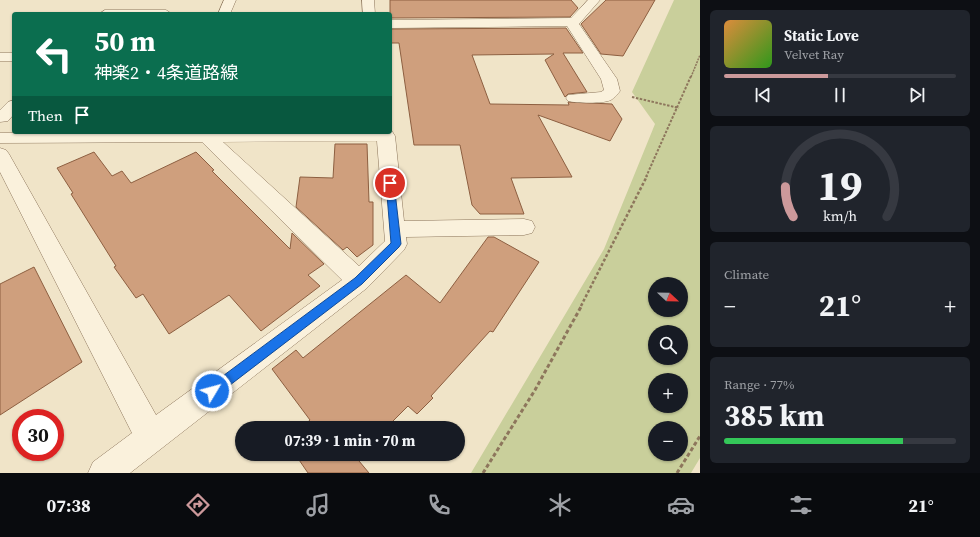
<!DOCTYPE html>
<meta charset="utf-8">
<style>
body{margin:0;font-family:"Source Serif 4","Noto Sans JP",serif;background:#20242c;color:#f1f3f6;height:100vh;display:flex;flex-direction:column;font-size:15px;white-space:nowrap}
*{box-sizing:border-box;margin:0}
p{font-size:13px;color:#9ea1a6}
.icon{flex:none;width:22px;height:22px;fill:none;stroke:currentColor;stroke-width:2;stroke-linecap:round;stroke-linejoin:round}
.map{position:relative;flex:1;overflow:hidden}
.sheet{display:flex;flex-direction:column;gap:10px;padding:10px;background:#0d0f14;width:280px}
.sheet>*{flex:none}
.banner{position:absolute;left:12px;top:12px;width:380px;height:122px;border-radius:4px;box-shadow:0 1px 3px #0004;background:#0b6e4f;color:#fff;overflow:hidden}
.needle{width:26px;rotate:112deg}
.fabs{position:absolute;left:648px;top:277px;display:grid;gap:8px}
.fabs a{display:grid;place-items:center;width:40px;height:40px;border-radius:50%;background:#171b24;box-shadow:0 1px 3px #0004;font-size:20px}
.speed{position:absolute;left:12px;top:409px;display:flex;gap:8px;font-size:20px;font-weight:700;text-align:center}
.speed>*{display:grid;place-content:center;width:52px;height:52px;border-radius:50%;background:#171b24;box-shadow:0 1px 3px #0004;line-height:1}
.speed .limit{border:6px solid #d22;background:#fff;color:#111}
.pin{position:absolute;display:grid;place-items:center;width:34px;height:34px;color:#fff;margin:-17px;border:2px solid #fff;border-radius:50%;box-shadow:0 1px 4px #0007}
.me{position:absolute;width:44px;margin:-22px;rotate:53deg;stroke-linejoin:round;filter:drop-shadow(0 0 3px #0008)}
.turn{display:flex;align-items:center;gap:14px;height:84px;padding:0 16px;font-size:18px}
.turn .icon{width:52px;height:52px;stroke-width:2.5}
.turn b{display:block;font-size:28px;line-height:34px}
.then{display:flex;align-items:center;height:38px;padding:0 16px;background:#0003;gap:8px;font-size:15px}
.big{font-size:30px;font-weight:700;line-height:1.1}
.sheet .card{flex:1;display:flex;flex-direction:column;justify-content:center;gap:6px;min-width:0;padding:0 14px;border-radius:6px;background:#20242c}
.sheet .dial{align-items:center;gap:0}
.dial svg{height:104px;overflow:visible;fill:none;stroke:#363941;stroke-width:7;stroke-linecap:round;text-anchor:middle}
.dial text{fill:#f1f3f6;stroke:none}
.song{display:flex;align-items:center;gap:12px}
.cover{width:48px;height:48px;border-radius:6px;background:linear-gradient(135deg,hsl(30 70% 55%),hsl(110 70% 35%))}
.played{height:4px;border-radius:2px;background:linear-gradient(90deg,#cc999b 45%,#363941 45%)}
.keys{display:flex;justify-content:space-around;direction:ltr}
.heat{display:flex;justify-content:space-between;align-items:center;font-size:22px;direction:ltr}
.charge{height:6px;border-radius:3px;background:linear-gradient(90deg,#34c759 77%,#363941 0)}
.trip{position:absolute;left:235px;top:421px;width:230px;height:40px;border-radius:20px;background:#171b24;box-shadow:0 1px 3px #0004;font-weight:700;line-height:40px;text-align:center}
.menu{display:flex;height:64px;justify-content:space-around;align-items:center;background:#090b0e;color:#9ea1a6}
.menu .icon{width:28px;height:28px}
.menu .selected{color:#cc999b}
.menu b{font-size:18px;color:#f1f3f6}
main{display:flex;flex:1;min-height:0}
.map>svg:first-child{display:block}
.green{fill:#c9cf9b;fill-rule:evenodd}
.building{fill:#cf9f7d;stroke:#8d5f41}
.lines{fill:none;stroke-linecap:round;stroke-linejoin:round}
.minor-casing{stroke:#8d765c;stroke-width:1}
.path-far3{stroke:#8d765c;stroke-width:1.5;stroke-dasharray:2 1;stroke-linecap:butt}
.path-far2{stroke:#8d765c;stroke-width:2;stroke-dasharray:2.5 1.5;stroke-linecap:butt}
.path-far1{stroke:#8d765c;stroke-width:2.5;stroke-dasharray:3 2;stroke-linecap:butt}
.path{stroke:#8d765c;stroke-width:3;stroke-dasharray:4 2.5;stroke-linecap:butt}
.minor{fill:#faf1dc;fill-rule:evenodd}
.route{fill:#1a73e8;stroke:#114b97}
</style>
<main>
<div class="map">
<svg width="700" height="473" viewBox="0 0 700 473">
<rect width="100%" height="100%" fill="#f0e4c8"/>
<path class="green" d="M674,0H700V458L691,473H471L604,249L655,124L632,92ZM655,284H681V310H655ZM655,332H681V358H655ZM655,380H681V406H655ZM655,428H681V454H655Z"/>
<path class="building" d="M390,0H571L578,8L570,17L390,18Z
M606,0H655L623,56L601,54L581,24Z
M566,28L583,53H563L587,92L568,94L565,97L545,60L554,54L472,55L490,104L569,105L568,102L612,104L622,119L610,141L538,115L572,177L511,178L524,214H480L472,205L460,145H414L399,43H390V29Z
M335,144H367L369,202H373V245L357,257L347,247L343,250L296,207L300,177L333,178Z
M94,152L112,176L122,171L131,183L196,152L214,170L212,171L290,249L292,233L324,264L308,275L320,286L261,331L229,295L169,334L143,294L136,298L114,267L116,266L71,194L73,193L57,168Z
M488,237H494L539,262L493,332L490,331L431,396L433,398L417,414L408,406L386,428H301L310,420L272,369L296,350L303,358L406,275L440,303Z
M34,267L82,362L0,415V284Z
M295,454H355L354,455L369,473H308Z"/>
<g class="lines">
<defs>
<path id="minor" d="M224,0H236L230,14H218Z
M362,0H374L375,14H363Z
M588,0H600L579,24L617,79L620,91C618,94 614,98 611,100C603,104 576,103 568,101L566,98L568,95L601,92L604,90L601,79L567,26L390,28V20L571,18Z
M105,10H166L172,14H99Z
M0,53H14V61H0Z
M14,100V114L8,121L0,122V110L8,102Z
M390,128L395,136L404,221L524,219L532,221L535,227L532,233L524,235L406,237L407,244L404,250L367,288L130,473H88L93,462L132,433L0,172V148L6,150L9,154L156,415L342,280L202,142L0,143V133L390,132ZM377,141L385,241L359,266L223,142Z"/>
</defs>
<use href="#minor" class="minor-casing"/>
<path class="path-far3" d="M691,77L700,55"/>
<path class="path-far2" d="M632,97L679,108
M646,177L691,76"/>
<path class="path-far1" d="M581,306L647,176"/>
<path class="path" d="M483,473L535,390L582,305
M677,473L700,436"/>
<use href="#minor" class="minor"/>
</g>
<path class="route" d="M390,180L394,183L401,244L399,247L362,284L217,395L212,397L208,395L206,391L208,387L355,278L391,243L386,183Z"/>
</svg>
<div class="fabs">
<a><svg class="needle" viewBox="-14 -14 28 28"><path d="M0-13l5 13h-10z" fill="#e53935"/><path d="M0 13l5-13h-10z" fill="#9ea1a6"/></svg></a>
<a><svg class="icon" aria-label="search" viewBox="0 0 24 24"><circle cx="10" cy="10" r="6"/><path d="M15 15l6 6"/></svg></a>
<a>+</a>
<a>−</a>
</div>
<div class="speed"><div class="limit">30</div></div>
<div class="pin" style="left:390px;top:183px;background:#d93025"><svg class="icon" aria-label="arrive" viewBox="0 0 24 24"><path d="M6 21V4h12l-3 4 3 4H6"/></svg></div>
<svg class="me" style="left:212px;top:391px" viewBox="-20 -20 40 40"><circle r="17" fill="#1a73e8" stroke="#fff" stroke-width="3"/><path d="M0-11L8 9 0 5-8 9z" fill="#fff"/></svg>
<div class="trip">07:39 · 1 min · 70 m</div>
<div class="banner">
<div class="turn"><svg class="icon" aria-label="left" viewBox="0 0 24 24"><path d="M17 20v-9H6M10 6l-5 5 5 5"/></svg><div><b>50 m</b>神楽2・4条道路線</div></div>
<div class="then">Then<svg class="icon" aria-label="arrive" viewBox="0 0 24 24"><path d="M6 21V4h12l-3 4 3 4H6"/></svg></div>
</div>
</div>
<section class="sheet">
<div class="card">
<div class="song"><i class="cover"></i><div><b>Static Love</b><p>Velvet Ray</p></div></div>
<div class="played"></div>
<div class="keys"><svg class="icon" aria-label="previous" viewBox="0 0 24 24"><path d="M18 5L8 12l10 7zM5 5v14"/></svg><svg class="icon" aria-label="pause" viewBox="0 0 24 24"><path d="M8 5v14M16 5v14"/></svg><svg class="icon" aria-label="next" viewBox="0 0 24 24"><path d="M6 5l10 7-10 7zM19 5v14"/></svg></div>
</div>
<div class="card dial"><svg viewBox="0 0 100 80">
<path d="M14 69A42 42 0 1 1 86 69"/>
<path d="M14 69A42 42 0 0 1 8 46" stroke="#cc999b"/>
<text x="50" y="56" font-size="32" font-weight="700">19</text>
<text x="50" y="72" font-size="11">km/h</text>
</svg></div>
<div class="card"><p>Climate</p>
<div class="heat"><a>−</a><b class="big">21°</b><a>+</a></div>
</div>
<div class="card"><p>Range · 77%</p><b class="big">385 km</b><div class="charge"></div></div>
</section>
</main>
<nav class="menu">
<b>07:38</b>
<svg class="icon selected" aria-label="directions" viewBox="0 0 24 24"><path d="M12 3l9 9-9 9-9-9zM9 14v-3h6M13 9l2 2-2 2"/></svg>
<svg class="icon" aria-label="music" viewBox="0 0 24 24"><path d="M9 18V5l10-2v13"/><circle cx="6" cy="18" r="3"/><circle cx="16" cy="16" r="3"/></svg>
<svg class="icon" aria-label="phone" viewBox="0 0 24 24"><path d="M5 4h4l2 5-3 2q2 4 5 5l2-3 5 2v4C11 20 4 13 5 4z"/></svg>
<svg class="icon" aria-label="climate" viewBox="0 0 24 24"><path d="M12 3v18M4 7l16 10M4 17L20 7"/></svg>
<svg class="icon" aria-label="car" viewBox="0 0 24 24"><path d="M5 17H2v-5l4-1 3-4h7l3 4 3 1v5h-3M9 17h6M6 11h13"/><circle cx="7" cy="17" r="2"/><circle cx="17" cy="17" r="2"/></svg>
<svg class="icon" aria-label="filters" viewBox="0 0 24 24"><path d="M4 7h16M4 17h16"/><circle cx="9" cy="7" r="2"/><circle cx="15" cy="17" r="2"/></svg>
<b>21°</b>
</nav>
